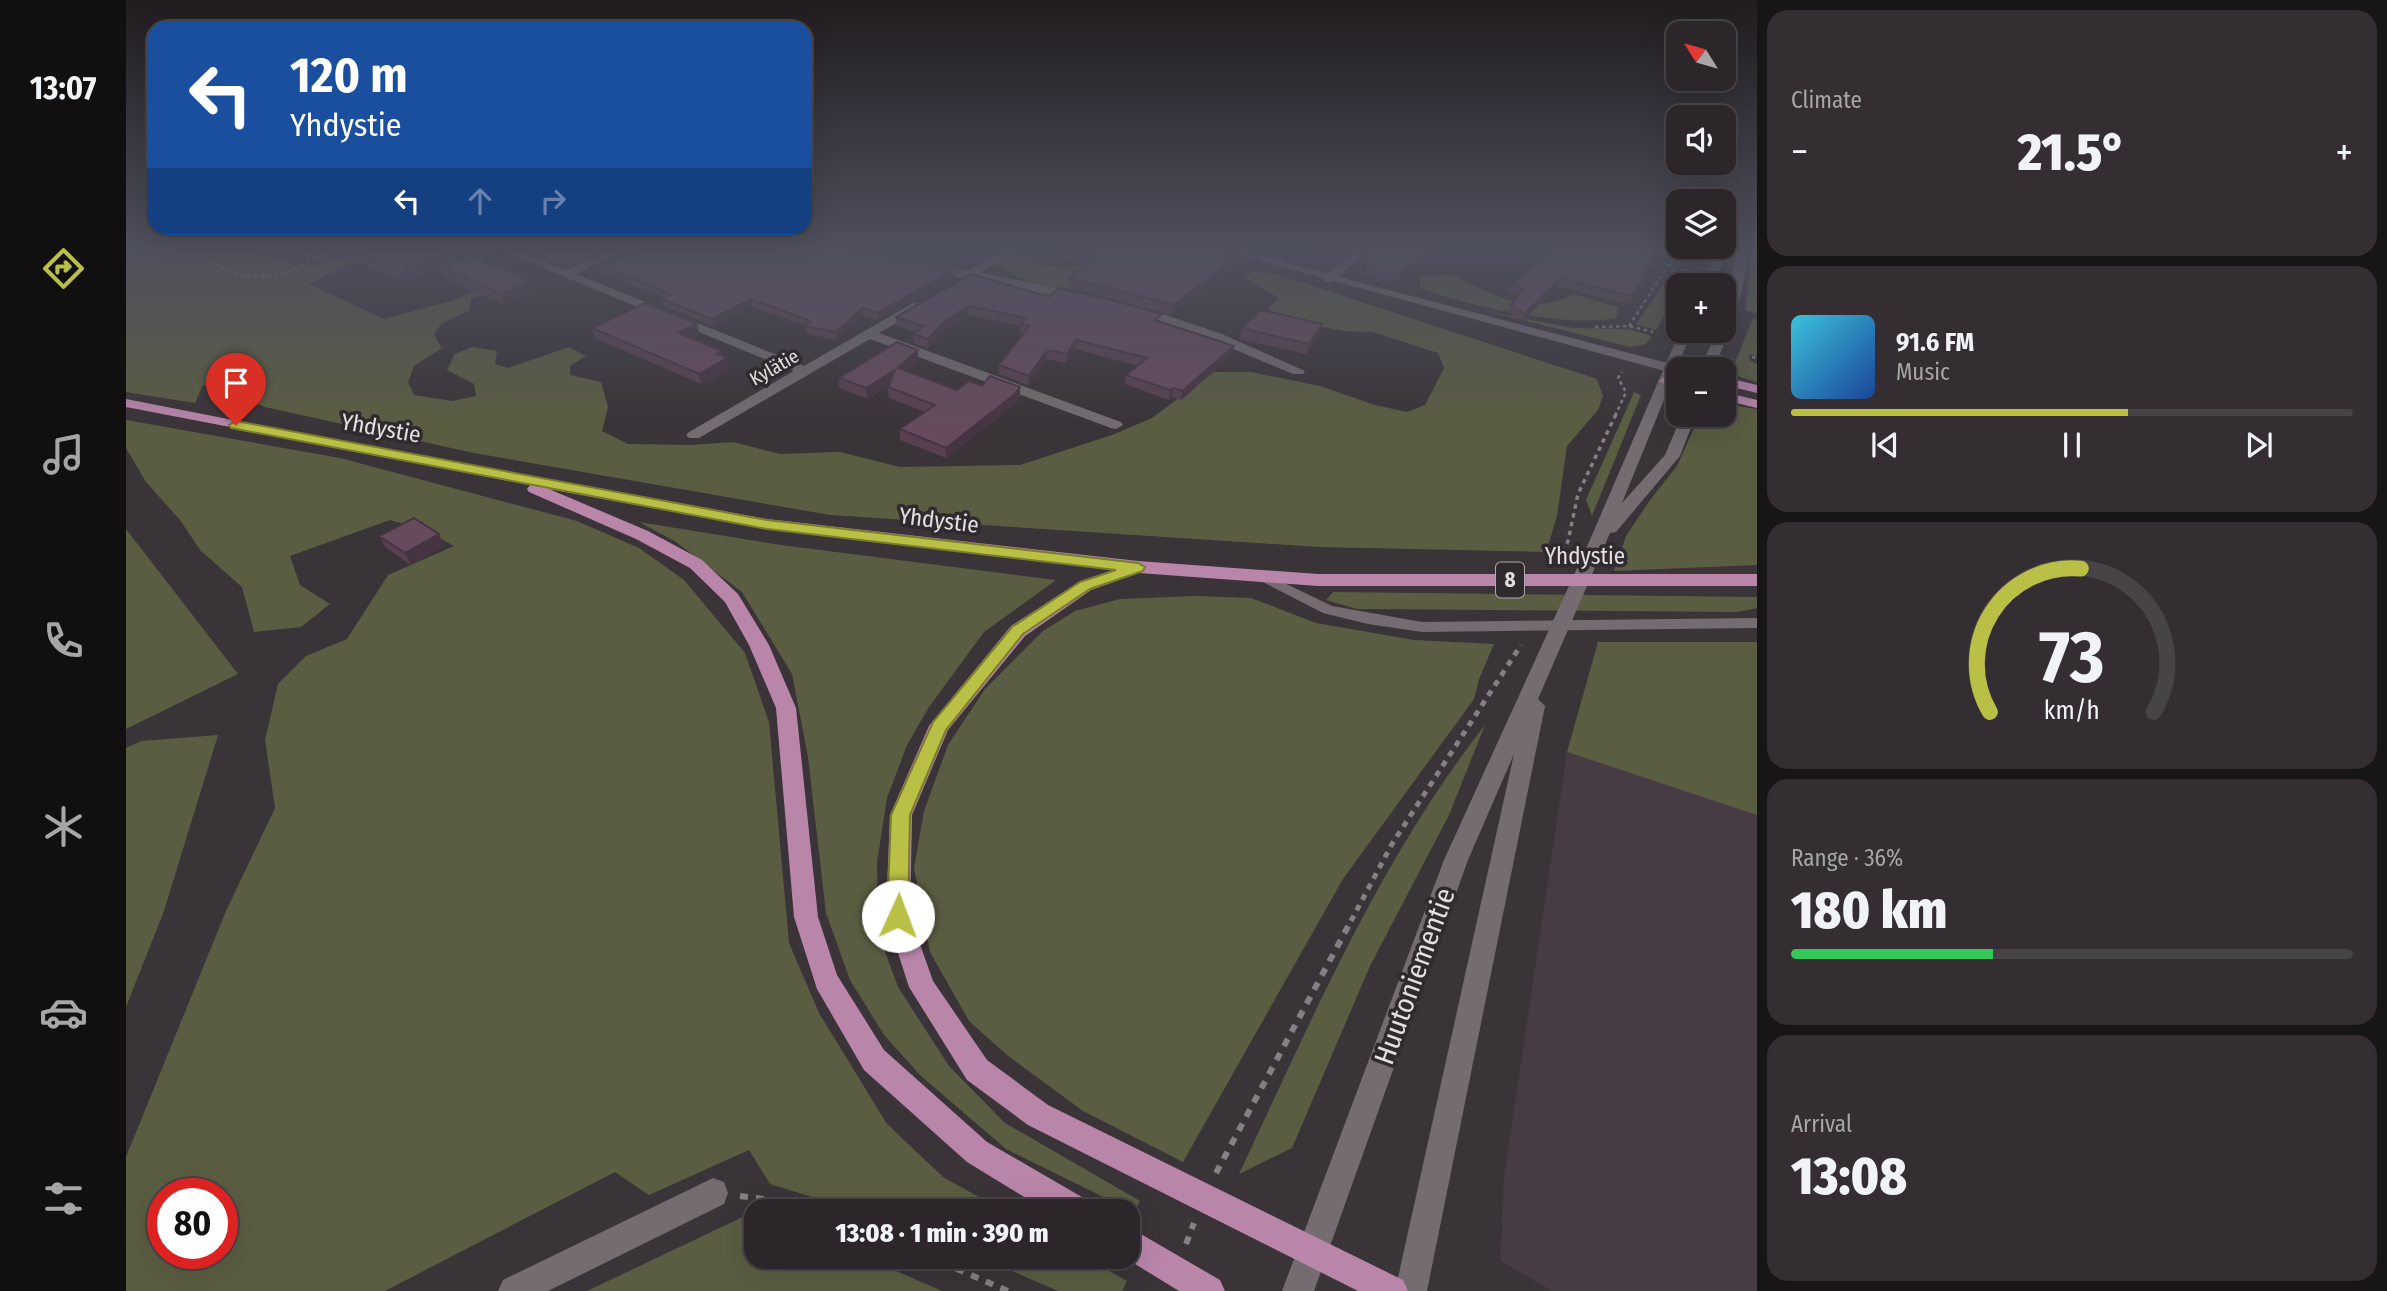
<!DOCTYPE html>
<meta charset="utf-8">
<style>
body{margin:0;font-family:"Fira Sans Condensed",sans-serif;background:#342e32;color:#f1f3f6;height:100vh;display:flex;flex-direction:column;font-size:26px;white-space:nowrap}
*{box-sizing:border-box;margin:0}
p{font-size:23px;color:#a6a5a8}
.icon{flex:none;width:38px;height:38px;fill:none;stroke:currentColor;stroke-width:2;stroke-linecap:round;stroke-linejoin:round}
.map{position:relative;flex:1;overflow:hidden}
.sheet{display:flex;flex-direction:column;gap:10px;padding:10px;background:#181517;width:630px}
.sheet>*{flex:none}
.top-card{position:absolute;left:21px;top:21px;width:665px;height:214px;border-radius:21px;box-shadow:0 7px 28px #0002,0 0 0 2px #484347;background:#1a4fa0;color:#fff;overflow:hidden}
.needle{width:46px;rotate:307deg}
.fabs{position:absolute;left:1540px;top:21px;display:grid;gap:14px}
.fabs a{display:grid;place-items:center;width:70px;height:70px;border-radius:14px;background:#2c262a;box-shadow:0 7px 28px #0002,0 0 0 2px #484347;font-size:35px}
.speed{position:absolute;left:21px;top:1178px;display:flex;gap:14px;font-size:35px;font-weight:700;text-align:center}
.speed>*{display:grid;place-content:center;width:91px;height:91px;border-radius:50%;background:#2c262a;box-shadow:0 7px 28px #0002,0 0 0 2px #484347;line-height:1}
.speed .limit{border:10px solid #d22;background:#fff;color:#111}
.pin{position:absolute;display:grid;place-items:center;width:60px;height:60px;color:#fff;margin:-72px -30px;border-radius:50% 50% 50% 0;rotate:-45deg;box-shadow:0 0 7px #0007}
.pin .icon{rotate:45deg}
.me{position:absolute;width:77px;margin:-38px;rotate:2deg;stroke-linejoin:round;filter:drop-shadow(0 0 5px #0008)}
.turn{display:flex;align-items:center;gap:24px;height:147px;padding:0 28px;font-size:32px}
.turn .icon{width:91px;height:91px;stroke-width:2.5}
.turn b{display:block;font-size:49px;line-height:60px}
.lanes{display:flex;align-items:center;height:66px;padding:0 28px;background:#0003;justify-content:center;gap:35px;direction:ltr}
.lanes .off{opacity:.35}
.big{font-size:52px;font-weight:800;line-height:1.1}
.sheet .widget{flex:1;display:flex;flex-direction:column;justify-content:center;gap:10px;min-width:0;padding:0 24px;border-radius:21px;background:#342e32}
.sheet .dial{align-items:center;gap:0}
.dial svg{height:182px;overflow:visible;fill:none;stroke:#484347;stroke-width:7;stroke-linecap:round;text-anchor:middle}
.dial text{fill:#f1f3f6;stroke:none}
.song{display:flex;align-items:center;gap:21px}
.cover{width:84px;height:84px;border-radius:10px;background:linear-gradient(135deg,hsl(190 70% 55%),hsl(220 70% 35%))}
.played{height:7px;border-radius:4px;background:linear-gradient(90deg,#bac045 60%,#484347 60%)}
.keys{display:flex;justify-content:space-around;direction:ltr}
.heat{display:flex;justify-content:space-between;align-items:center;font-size:38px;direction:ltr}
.charge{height:10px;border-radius:5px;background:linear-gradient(90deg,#34c759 36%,#484347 0)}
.trip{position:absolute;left:618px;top:1199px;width:396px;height:70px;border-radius:21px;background:#2c262a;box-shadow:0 7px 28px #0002,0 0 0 2px #484347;font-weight:800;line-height:70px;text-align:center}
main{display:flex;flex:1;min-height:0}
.tabs{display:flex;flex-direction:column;width:126px;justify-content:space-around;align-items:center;background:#120f11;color:#a6a5a8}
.tabs .icon{width:49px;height:49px}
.tabs .selected{color:#bac045}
.tabs b{font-size:32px;color:#f1f3f6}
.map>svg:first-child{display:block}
.built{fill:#483c44}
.green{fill:#5b5d42;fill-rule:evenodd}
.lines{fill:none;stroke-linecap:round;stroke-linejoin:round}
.path-far3{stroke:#868084;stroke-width:2.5;stroke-dasharray:3.5 3.5;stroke-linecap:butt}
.path-far2{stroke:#868084;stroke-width:3.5;stroke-dasharray:4.5 4.5;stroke-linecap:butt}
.path-far1{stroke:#868084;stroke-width:5;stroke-dasharray:6 6;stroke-linecap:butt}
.path{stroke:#868084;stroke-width:6;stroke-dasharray:8 8;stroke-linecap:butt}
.service{fill:#746c71;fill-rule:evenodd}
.minor{fill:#746c71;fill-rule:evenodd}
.tertiary{fill:#746c71;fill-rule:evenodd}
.secondary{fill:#746c71;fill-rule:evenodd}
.trunk{fill:#b986aa;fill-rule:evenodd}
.wall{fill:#584051}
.shaded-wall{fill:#473442}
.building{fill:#664b5e;stroke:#473442;stroke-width:2}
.route{fill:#bac045;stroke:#797d2d;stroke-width:2}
.labels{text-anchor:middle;stroke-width:7;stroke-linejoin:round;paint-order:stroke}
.far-street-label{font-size:19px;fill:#e3dfe1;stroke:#30292e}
.shield{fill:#30292e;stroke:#ada8ab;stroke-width:2}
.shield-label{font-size:21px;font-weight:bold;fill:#e3dfe1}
.street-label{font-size:23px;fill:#e3dfe1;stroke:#30292e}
.near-street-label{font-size:28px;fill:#e3dfe1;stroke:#30292e}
</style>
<main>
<nav class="tabs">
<b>13:07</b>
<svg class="icon selected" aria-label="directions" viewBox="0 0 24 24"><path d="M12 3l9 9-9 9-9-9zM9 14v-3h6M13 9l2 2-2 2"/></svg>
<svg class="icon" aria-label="music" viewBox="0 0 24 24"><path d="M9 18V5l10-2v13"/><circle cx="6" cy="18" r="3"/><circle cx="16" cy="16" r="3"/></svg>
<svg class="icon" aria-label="phone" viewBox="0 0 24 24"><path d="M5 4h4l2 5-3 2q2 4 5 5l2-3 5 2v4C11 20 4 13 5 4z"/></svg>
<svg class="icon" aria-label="climate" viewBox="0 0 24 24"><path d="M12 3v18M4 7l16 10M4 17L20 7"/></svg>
<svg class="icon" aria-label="car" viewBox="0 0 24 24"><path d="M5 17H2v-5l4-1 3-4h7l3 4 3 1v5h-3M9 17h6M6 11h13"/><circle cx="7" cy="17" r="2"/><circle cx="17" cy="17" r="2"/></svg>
<svg class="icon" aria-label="filters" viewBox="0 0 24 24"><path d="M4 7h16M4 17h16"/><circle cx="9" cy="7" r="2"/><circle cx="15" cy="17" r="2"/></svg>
</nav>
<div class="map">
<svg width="1631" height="1291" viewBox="0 0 1631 1291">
<rect width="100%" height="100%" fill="#3a3338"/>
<path class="built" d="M1441,752L1631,814V1291H1426L1374,1260L1378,1178Z"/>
<path class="green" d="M0,247H120L170,265H187L219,258L228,249L247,257L214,268L183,284L258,319L325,301L360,287L365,293L345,298L344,310L316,323L308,334L316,348L288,366L282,382L288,395L326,401L350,396L348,384L321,370L329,354L346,347L371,351L369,364L382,368L443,347L460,356L444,366V375L475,382L482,407L476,431L502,444L564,445L607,442L654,454L714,452L774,467L894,465L986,435L1026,418L1088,372H1125L1194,386L1249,405L1281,412L1299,405L1318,368L1312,353L1247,332L1219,331L1173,323L1142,309L1153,298L1117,277L1130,271L1153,275L1471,379L1477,396L1472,410L1441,446L1431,516L1420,552L1193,547L704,515L348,453L139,407L77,385L69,403L0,392Z
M393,247H491L445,265L433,263Z
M985,247L967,289L958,291C931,286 893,285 873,264L881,255L893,251L920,267H931L960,265Z
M1624,247H1631V314L1619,310L1622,291Z
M1546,273C1556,294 1540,311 1530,330L1510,324Z
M1327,275C1364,294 1407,318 1447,294L1492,307L1490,318C1441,328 1341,306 1294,288V277Z
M1360,311L1446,328L1503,329L1526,336L1520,344L1504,347Z
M1627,318L1631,319V356L1624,354L1623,360L1631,364V382L1614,377L1606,370Z
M1508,392L1515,395L1466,516L1460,500Z
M1598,404L1631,409V565L1488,571L1500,536L1524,500L1551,466L1574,415H1598Z
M0,420L214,458L451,521L513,548L558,580L619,653L643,722L663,943L693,1013L761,1124L817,1177L878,1211H731L644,1184L623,1150L523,1195L489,1172L259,1291H0V1157L100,911L149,808L139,740L152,684L180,656L221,639L262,575L328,546L296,529L264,520L164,556L174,585L204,604L175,627L128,632L116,587L75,551L54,520L20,482L0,448ZM37,1194H96V1253H37Z
M513,522L655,545L930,580L858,632L803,707L781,745L761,798L751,862L752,933L772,987L823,1066L879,1123L1014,1201L1008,1212L880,1149L795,1076L758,1035L724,980L700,913L682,757L666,674L616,592L550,542Z
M0,529L112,674L0,729Z
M1207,592L1631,597V608L1611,612L1231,609L1200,600Z
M1068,596L1125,598L1190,623L1288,640L1368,644L1353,679L1348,699L1217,879L1057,1162L957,1111L882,1056L843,1021L804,952L788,868L798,811L822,745L859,689L917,631L949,611L994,599Z
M1472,642H1631V815L1441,752Z
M1359,725L1323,815L1244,966L1166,1148L1113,1174C1185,1021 1254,859 1359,725Z
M92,735L38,911L0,1007V748L15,741Z
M621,1215L630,1218V1256L738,1257L816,1291H461Z
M854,1257H958L1001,1281L996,1291H932Z"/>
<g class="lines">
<path class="path-far3" d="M164,247L188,258
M0,254L38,250L68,255L113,275L148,276L168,270L188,258L222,247
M1544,263L1558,285
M1543,323L1552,302
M1503,326L1554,247
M1469,327L1503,326L1527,332
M1626,357L1631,358
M1489,416L1500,392L1492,378L1496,372"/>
<path class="path-far2" d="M1433,560L1442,541L1452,494L1490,414"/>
<path class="path-far1" d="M1225,921L1266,844L1395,645"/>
<path class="path" d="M1090,1173L1226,919
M614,1196L680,1204L695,1211
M1060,1244L1068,1223
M801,1256L882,1291"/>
<path class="service" d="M1136,572L1206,606L1296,622L1631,618V628L1296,632L1242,624L1197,613L1131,579L1130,576L1131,573Z"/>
<path class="minor" d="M366,247H381L439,270L496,247H510L450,274L678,366L787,303H795V309L753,333L995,422L997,425L990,429L985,428L744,339L573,438H563L560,435L563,432L668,371Z
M885,247H898L855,273L954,292L960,296L954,300L841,280L795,266L801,263L842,271Z
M1236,247H1248L1206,282H1198V276Z
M1010,305L1096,334L1179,371L1177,374H1167L1086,340L1006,312V306Z
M587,1178L598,1182L602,1193L598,1204L422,1291H372L377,1280Z"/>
<path class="tertiary" d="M1082,247H1099L1549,365L1551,368L1549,371H1539Z"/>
<path class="secondary" d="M1593,247H1604L1587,285H1575Z
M1609,247H1620C1625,279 1600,339 1588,369H1574L1591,331H1598V305L1610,259Z
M1554,331H1566L1496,503L1539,455L1556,415H1570L1554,456L1490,532L1484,533L1412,699L1419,706L1301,1291H1269L1388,754L1342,860L1188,1291H1156L1318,860L1463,542Z"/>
<path class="trunk" d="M1544,364L1557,367L1558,369H1552V374L1539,371V365Z
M1539,377L1552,381V389L1532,381Z
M1598,377L1631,385V393L1598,385Z
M1598,392L1631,400V408L1598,400Z
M0,399L219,442L641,519L1012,561L1192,574H1631V586H1192L1013,573L965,590L899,636L822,730L786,815L784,916L807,981L861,1060L922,1105L1277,1280L1282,1291H1232L902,1125L841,1080L783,987L760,916L764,815L803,726L885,626L953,582L987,570L641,529L423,489L522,531L576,560L612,594L643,645L670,708L692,917L711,975L758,1050L861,1142L961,1200L965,1211H921L841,1162L738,1070L691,989L668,917L650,708L623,645L599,602L564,568L510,539L403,492L401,489L404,485L0,407Z
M1001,1226L1094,1280L1099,1291H1053L996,1256H1001Z"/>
</g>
<path class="wall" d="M182,247H320L330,251L333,260L405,281L408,291L378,304L317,277L314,268L277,282L207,249L196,253Z
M718,247H745L744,251Z
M1184,247H1232L1216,259L1183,251Z
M1305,247L1273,279L1268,278L1264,282L1238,275L1240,269L1244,266L1233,263L1235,257Z
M1431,247H1538L1518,275L1516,283L1502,304L1431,286L1396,322L1382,312L1385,305L1392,296L1383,291L1386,284L1422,258Z
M938,252L1112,265L1046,315L943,287L944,278L960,265L937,260Z
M474,266L827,270V277L752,320L737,316L710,340L680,333L679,326L626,307L588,327L537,306L535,299L537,298L476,273Z
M846,274L923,297L1035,322L1108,346L1106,355L1055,400L1046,397L1043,400L999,384L1000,375L1012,366L949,349L940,363L920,359L902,385L873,374V365L897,334L894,333V326L842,315L819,330L802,348L787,343V334L789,332L770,326V317Z
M1196,324L1193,334L1180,354L1113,339L1116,328Z
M466,328L573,335L565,338L597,356L603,369L575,384L469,338Z
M792,350V360L780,371L831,390L856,386L894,397L888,405L820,458L774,440V429L799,412L763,398L762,387L764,384L741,399L713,388V378Z
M253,536L318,546L285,565L259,547Z"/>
<path class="shaded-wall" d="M193,247H206L207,249L196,253Z
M1226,247H1232L1216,259L1218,253Z
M1302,247H1305L1273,279L1275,273Z
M1536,247H1538L1513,282L1516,274Z
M330,251L334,261L277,282L274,272Z
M1114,256L1112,265L1046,315L1047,305Z
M827,270V277L752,320L751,313Z
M1434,278L1431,286L1396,322L1399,314Z
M405,281L408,291L378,304L375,294Z
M625,299L626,307L588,327L586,319Z
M842,306V315L819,330L802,348V339L819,321Z
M737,308V316L710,340V332Z
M571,324L573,335L555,344L553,333Z
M1196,324L1193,334L1180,354L1183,344Z
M950,340L949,349L940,363L941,354Z
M1108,346L1106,355L1055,400L1056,391Z
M792,350V360L772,378V368Z
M921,350L920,359L902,385L903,376Z
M596,351L598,360L601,358L603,369L575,384L573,374L591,354Z
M769,370L770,380L741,399L740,388Z
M894,387V397L888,405L820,458V448Z
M1047,388L1046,397L1043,400L1044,390Z
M313,534L318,546L285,565L279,553Z"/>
<path class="building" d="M218,247H320L330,251L274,272Z
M521,247H690L827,270L751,313L737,308L710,332L679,326L685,321L625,299L586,319L535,299L545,294L474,266Z
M942,247H1082L1114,256L1047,305L944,278L968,257L938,252Z
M1192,247H1226L1218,253Z
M1247,247H1302L1275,273L1270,272L1265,276L1240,269L1249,261L1235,257Z
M1431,247H1536L1516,274L1520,275L1506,296L1434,278L1399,314L1385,305L1397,289L1386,284L1416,257L1422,258Z
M343,256L405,281L375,294L314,267Z
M846,274L923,297L933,288L996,303L1036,314L1029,320L1108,346L1056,391L1047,388L1044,390L1000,375L1021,358L950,340L941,354L921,350L903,376L873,365L903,326L894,324L900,318L842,306L819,321L802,339L787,334L798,326L770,317Z
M519,303L571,324L553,333L596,351L591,354L601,358L573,374L466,328Z
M1135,310L1196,324L1183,344L1116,328Z
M771,342L792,350L772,368L831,390L843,381L856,386L864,376L894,387L889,394L820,448L774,429L809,405L762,387L769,370L740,388L713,378Z
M288,518L313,534L279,553L253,536Z"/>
<linearGradient id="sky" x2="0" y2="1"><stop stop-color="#201c1f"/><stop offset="0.58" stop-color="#4f505e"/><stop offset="1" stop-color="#4f505e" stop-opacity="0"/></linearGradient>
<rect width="1631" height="427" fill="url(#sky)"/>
<path class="route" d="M110,421L641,520L1012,563L1019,567L1017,571L964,589L897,634L820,730L784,815L782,916L779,922L772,925L764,922L761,916L765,815L807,722L886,627L954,582L990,570L641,529L105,428L103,425Z"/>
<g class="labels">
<g class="far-street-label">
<text transform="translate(648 367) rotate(-30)" y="7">Kylätie</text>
</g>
<rect class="shield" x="1370" y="562.5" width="28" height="35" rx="5"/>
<g class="shield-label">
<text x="1384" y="587">8</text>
</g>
<g class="street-label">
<text transform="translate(255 428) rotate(10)" y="8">Yhdystie</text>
<text transform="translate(813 520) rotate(7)" y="8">Yhdystie</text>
<text x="1459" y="564">Yhdystie</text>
</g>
<g class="near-street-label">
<text transform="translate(1288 976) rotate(-70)" y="10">Huutoniementie</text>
</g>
</g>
</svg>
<div class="fabs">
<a><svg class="needle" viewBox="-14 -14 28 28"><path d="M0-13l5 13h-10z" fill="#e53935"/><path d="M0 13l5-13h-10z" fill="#a6a5a8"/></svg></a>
<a><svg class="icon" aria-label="sound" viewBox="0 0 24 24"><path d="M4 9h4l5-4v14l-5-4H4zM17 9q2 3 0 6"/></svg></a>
<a><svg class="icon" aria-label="layers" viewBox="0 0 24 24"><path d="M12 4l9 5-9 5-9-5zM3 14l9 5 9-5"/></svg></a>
<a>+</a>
<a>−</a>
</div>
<div class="speed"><div class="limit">80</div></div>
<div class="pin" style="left:110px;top:425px;background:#d93025"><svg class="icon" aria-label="arrive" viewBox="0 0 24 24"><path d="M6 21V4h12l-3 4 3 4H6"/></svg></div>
<svg class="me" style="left:772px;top:916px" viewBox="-20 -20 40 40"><circle r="19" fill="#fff"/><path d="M0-13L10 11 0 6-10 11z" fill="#bac045"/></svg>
<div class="trip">13:08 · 1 min · 390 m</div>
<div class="top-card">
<div class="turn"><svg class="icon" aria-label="left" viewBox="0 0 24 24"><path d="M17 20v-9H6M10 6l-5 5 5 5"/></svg><div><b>120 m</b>Yhdystie</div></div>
<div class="lanes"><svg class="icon" aria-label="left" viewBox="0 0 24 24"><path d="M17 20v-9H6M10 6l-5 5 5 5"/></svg><svg class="icon off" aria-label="ahead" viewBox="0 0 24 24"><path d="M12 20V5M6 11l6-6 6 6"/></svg><svg class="icon off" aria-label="right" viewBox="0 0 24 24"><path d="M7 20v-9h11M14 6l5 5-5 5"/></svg></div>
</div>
</div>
<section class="sheet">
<div class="widget"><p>Climate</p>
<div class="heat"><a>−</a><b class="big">21.5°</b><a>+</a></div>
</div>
<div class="widget">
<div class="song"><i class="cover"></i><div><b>91.6 FM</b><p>Music</p></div></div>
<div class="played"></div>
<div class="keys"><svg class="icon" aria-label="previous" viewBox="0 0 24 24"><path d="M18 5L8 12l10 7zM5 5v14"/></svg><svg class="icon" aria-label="pause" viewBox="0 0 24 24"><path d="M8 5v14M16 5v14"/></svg><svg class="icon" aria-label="next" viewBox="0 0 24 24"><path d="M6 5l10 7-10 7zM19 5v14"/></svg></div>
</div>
<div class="widget dial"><svg viewBox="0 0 100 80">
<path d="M14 69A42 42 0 1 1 86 69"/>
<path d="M14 69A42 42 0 0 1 54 6" stroke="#bac045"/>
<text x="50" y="56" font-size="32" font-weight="700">73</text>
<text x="50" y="72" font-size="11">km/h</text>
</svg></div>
<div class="widget"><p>Range · 36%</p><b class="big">180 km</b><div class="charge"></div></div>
<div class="widget"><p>Arrival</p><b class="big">13:08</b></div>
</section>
</main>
